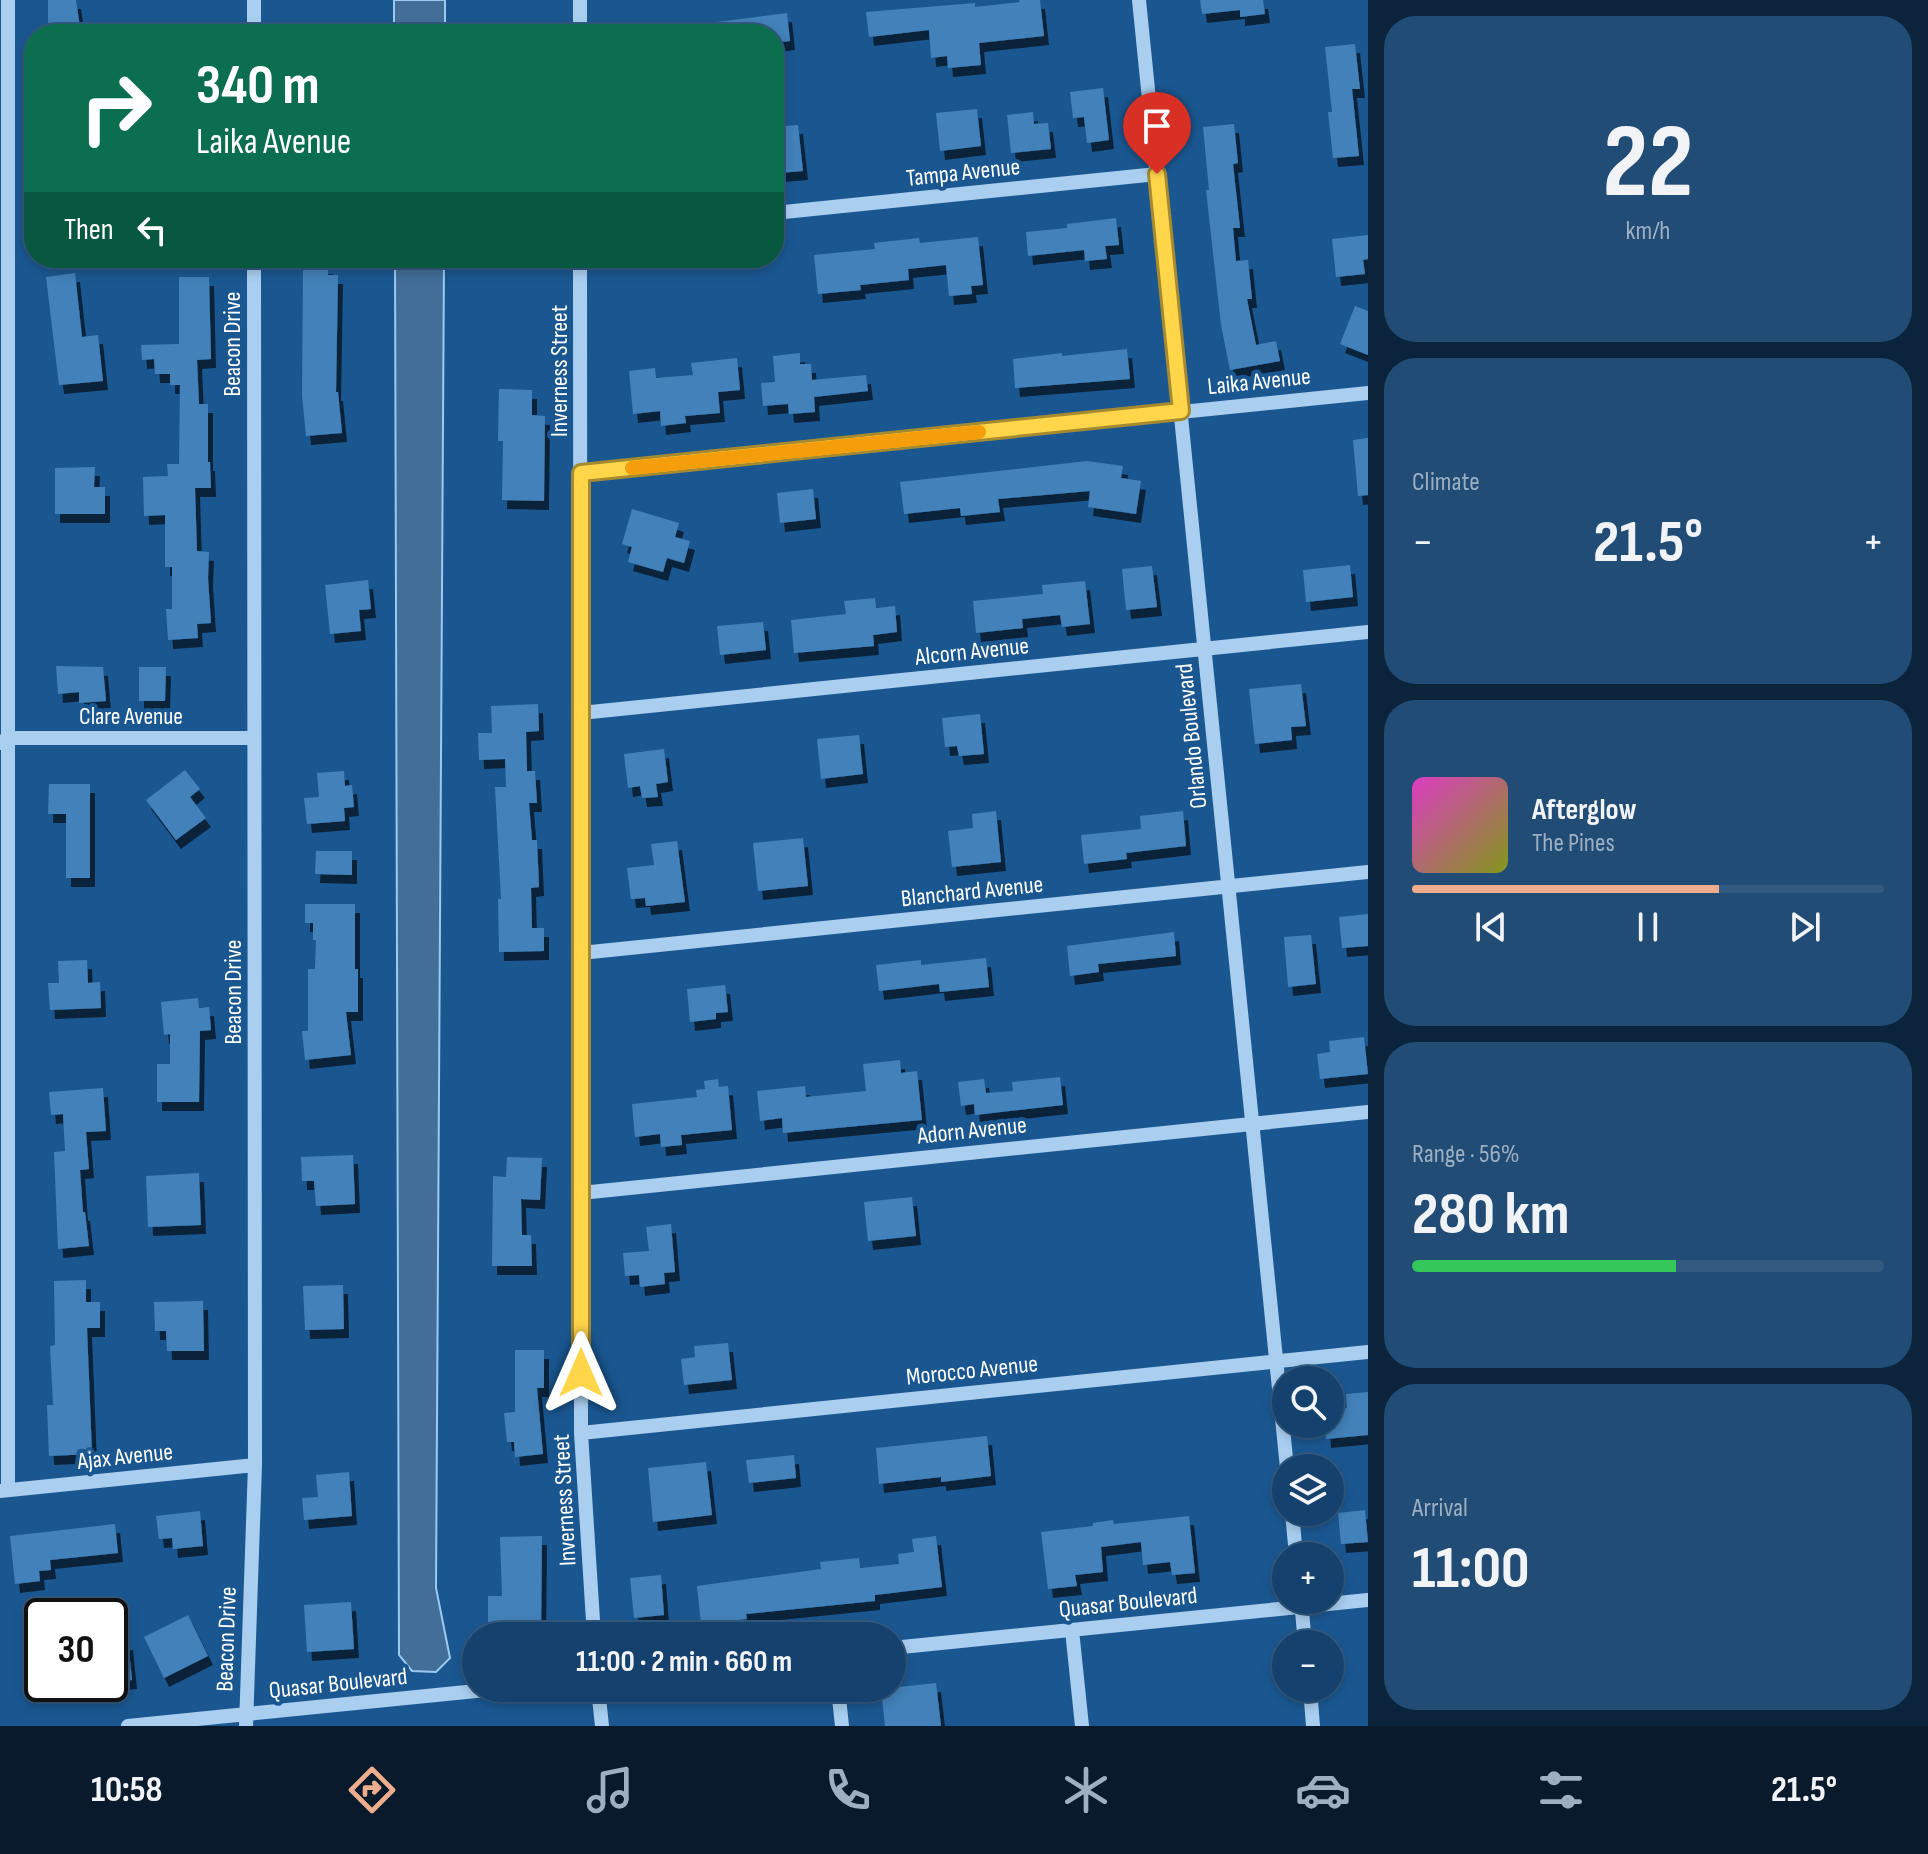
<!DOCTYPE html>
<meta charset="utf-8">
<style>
body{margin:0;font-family:"Sofia Sans Condensed",sans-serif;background:#214c75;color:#f1f3f6;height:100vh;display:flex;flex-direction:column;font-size:30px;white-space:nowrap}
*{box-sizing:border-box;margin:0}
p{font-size:26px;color:#9dafc2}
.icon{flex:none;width:44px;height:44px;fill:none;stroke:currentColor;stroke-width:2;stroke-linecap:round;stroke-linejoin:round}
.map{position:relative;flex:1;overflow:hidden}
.panel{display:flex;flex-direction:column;gap:16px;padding:16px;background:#0b243c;width:560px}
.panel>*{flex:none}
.guide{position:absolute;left:24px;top:24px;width:760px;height:244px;border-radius:32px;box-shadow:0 4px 12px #0003,0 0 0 2px #335a80;background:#0b6e4f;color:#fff;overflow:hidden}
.controls{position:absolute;left:1272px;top:1366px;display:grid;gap:16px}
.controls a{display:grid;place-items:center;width:72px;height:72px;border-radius:50%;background:#14416d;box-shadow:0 4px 12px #0003,0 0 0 2px #335a80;font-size:40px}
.speed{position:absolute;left:24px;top:1598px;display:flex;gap:16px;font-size:40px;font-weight:700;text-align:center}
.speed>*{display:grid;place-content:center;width:104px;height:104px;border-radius:50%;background:#14416d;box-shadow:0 4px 12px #0003,0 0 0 2px #335a80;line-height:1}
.speed .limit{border:4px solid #111;border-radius:12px;background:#fff;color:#111}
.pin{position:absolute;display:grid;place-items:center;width:68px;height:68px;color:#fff;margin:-82px -34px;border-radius:50% 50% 50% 0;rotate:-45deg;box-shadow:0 0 8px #0007}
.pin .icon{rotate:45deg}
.me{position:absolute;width:88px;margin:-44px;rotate:0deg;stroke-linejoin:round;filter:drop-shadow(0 0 6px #0008)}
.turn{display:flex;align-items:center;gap:28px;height:168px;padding:0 40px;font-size:36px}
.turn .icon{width:104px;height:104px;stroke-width:2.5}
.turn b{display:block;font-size:56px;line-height:68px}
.then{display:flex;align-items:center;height:76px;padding:0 40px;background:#0003;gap:16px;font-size:30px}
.big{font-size:60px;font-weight:700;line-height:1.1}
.panel .tile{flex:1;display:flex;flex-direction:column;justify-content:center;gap:12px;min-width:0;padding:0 28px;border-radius:32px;background:#214c75}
.panel .dial{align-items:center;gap:0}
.dial b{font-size:104px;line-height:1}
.song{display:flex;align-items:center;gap:24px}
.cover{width:96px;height:96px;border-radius:12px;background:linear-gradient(135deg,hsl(310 70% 55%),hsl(70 70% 35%))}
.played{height:8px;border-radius:4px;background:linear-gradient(90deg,#eead8d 65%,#335a80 65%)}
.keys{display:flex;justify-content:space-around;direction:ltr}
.heat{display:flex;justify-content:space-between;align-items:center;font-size:44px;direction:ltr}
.charge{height:12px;border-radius:6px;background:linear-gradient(90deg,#34c759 56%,#335a80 0)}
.trip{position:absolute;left:462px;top:1622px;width:444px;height:80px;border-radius:40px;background:#14416d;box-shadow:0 4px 12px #0003,0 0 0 2px #335a80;font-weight:700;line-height:80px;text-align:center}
.menu{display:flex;height:128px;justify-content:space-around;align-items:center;background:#081a2c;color:#9dafc2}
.menu .icon{width:56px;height:56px}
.menu .selected{color:#eead8d}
.menu b{font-size:36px;color:#f1f3f6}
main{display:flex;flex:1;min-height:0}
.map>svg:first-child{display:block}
.water{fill:#426e98;stroke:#9bcaf1;stroke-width:2}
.building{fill:#4281b9;filter:url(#shadow)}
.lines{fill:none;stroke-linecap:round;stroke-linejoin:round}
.minor{stroke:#a9ceef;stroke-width:14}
.route-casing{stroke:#a68a30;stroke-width:20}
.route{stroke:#ffd54a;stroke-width:14}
.slow{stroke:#f59e0b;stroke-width:14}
.labels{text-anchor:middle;stroke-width:8;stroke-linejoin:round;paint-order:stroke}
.street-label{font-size:24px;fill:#fff;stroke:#1a5791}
</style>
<main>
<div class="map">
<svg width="1368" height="1726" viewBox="0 0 1368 1726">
<defs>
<filter id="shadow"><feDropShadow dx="5" dy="9" stdDeviation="0" flood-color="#0009"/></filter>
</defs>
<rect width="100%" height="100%" fill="#1a5791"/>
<path class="water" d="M394,0H445V34H394Z
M395,258H444L436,1588L450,1658L436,1672L412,1671L399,1655Z"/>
<path class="building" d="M48,0H76L81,34H48Z
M1019,0H1040L1044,36L979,43L981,65L948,68L947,56L931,58L929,30L869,37L866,12L975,3V7L1020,2Z
M1200,0H1263L1265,14L1240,17V10L1202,14Z
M787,13L790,41L774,43V34H701V24Z
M1355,44L1360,89H1352L1359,156L1333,158L1328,112H1332L1325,47Z
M1103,88L1109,140L1087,143L1084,117L1073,118L1070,92Z
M977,109L981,146L940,151L936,113Z
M1033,112L1034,124L1048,123L1051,149L1011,153L1007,115Z
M1234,124L1238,163L1233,164L1240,228H1233L1236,261L1248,260L1252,299H1247L1256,345L1276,341L1280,361L1230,370L1221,325L1206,190H1209L1203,127Z
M798,125L803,171L779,173L778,160L774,161V127Z
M1116,218L1119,245L1105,246L1107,259L1085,261L1084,250L1028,256L1026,232L1067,228V224Z
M1368,235V259L1363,260L1365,274L1336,277L1332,239Z
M978,237L983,285L971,286L972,294L949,296L946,265L908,269L909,280L860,285L861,290L818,294L814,255L875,249L874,243L919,238L920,243Z
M303,265H328V275H338L336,392H338L342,433L306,436L302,395Z
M75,273L82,337L98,335L103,381L59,385L46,277Z
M179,277H209L211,359L197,360L199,404H208V462H210L211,488H195L197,551L209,552L208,578L211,623L197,624L198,638L168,640L166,609H172V567H165V515L144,516L143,477L168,476L167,464H179L180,385H170V374H155L154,359L142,360L141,345L179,344Z
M1355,306L1368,311V355L1340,344Z
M1127,349L1130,379L1015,388L1013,359L1062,353V356Z
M800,353V364H811L812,380L866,375L868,391L814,397L815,412L789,414L788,404L763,406L761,383L775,382L773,356Z
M737,358L740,390L718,392L720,413L685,416L686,423L661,426L660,411L633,414L629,371L655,368L656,378L693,375L691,363Z
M499,389L532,390V415L545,416L544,501L502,500L503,441H498Z
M1368,438V495L1358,496L1353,440Z
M1087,461L1123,466L1121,478L1141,481L1136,514L1088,507L1090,491L998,499L1000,512L961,516L960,508L904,514L900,482Z
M95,467L94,487H105V514H55V468Z
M813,489L816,519L780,523L777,493Z
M632,509L679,523L675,537L690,541L684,563L667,558L663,572L628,562L632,547L622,544Z
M1350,565L1353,597L1306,602L1303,570Z
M1152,566L1157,607L1126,610L1122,569Z
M368,580L371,609L359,610L361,631L330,634L325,585Z
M1085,581L1090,624L1062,627L1060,615L1022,619L1023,628L976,633L973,601L1043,594L1042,585Z
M875,598L876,608L895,606L897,632L873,635L874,646L794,653L791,620L846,614L844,601Z
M763,622L766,650L720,655L717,626Z
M56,666L103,667L106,701L79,703V692L58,694Z
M139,667H166L165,701H139Z
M1301,684L1306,726L1291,727L1292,740L1255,744L1249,689Z
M538,704L539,731L526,732L527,771H535L537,803H529L532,840H537L539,887L531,888L532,928H544V951L499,952L498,899H501L495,787H506L505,759L479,760L478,733H492L491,706Z
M980,714L984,754L959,756L957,746L945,747L942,718Z
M859,735L863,774L821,779L817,739Z
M664,749L668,782L656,784L658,797L642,798L640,786L628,788L624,754Z
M185,770L200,789L190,797L206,818L176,840L146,800Z
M344,771L345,786L352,785L354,807L344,808L345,821L307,824L304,798L319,797L317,773Z
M49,784H90V878H66V814H48Z
M996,811L1001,862L952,867L948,831L973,828L972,814Z
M1183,811L1186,846L1126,853L1127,859L1084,864L1081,835L1141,829L1140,816Z
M803,838L808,886L758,891L753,843Z
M677,841L685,902L646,906L645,898L631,899L627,868L654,865L651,844Z
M316,851H352V875L315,874Z
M305,904H355V969H358V1012H346L351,1055L305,1060L302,1031H308V969H315L316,940H313V923H305Z
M1368,914V946L1342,948L1339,917Z
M1174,932L1176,956L1098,964L1099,972L1070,976L1067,946Z
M1311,935L1316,984L1288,987L1284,937Z
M986,958L989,987L940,992L939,984L879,991L876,965L921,960V965Z
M87,960L88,983L100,982L101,1008L50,1010L48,983H59L58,961Z
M725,985L728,1012L716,1013V1019L690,1022L687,989Z
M198,998L199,1008L209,1007L211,1030L200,1031L199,1102H157V1064H170V1034L164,1035L161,1002Z
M1364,1037L1368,1074L1320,1079L1317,1054L1330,1052L1329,1041Z
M900,1060L901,1073L917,1071L922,1120L783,1133L782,1118L760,1121L757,1091L805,1086L806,1097L866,1091L863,1064Z
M1060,1077L1063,1105L975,1115L974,1104L961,1106L958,1082L984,1079L986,1093L1013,1091L1012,1082Z
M718,1079L719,1087L728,1086L732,1130L681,1135L682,1145L661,1147L660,1134L635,1137L632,1104L697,1097L696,1090L705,1089L704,1081Z
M103,1088L106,1131L86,1132L89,1169L80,1170L83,1212H85L89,1246L58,1249L54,1152L65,1151L63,1114L51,1115L49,1092Z
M353,1155L355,1204L316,1206L314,1181H302L301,1157Z
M507,1157L542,1158L540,1200L521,1199L522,1235H531L532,1266H492L493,1176L506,1177Z
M199,1173L201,1225L148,1227L146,1176Z
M912,1197L916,1236L868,1241L864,1202Z
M671,1224L675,1272L664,1273L665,1284L640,1287L639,1275L625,1276L623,1253L649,1251L646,1227Z
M86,1280V1302H100V1328H87L92,1454L49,1456L47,1405H53L50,1346L55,1345L54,1281Z
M343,1285L344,1329L305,1330L303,1286Z
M203,1301L204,1351H167L166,1331H155L154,1302Z
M728,1343L732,1380L684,1385L681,1359L695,1357L694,1346Z
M515,1350H544V1388H537L543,1454L515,1457L514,1442H507L504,1413L515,1412Z
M1368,1392V1435L1326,1439L1325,1424H1330V1410L1347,1408L1346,1394Z
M987,1436L991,1476L941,1482V1477L879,1484L876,1448Z
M794,1455L796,1478L749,1483L746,1460Z
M706,1462L712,1515L653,1522L648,1468Z
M349,1472L352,1516L304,1520L302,1498L318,1497L316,1475Z
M1365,1510L1368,1542L1341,1544L1338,1513Z
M200,1511L203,1546L173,1549L172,1538L159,1539L156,1516Z
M1189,1516L1195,1573L1172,1575L1170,1562L1143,1565L1141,1542L1101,1547L1103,1572L1075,1575L1077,1586L1048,1589L1041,1532L1093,1526V1523L1113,1520L1114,1524Z
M115,1524L118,1553L50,1560L51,1570L39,1571L40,1581L15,1584L10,1536Z
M542,1536L541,1636H500V1622H488V1596H502L500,1537Z
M936,1536L942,1587L875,1595V1601L746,1614L747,1619L701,1624L697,1586L821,1569L820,1562L859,1558L860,1568L899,1564L898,1554L914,1552L912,1539Z
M661,1575L664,1615L634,1618L630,1578Z
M351,1602L354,1649L307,1652L304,1605Z
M188,1615L208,1656L164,1678L144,1637Z
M128,1641L132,1680L110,1682V1643Z
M936,1683L941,1726H885L881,1689Z"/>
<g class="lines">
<path class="minor" d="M8,0V1490
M254,0V34
M580,0V34
M1139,0L1287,1468
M774,213L1157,174
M580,258L581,1433L594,1636
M581,473L1368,393
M581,713L1368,632
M0,743L8,738H254
M581,953L1368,872
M581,1193L1368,1112
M581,1433L1368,1352
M0,1491L255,1465
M1292,1512L1296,1556
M1301,1600L1305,1644
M1072,1630L1082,1726
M892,1648L1368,1600
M598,1688L602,1726
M838,1688L842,1726
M1310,1688L1313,1726
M128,1726L506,1688
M246,1726L255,1465L254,258"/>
</g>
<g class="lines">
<defs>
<path id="route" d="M581,1373V473L1181,411L1157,174"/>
</defs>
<use href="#route" class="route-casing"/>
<use href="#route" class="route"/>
<path class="slow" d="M632,468L979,432"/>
</g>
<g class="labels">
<g class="street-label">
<text transform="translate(963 172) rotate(-6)" y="8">Tampa Avenue</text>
<text transform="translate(232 344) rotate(-90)" y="8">Beacon Drive</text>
<text transform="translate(559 371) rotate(-90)" y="8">Inverness Street</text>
<text transform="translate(1259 381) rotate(-6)" y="8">Laika Avenue</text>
<text transform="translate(972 651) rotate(-6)" y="8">Alcorn Avenue</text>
<text x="131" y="724">Clare Avenue</text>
<text transform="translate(1191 736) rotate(-96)" y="8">Orlando Boulevard</text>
<text transform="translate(972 891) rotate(-6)" y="8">Blanchard Avenue</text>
<text transform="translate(233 992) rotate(-90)" y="8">Beacon Drive</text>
<text transform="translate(972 1130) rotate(-6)" y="8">Adorn Avenue</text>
<text transform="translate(972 1370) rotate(-6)" y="8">Morocco Avenue</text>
<text transform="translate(125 1456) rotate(-6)" y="8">Ajax Avenue</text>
<text transform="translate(564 1500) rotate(-93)" y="8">Inverness Street</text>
<text transform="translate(1128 1602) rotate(-6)" y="8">Quasar Boulevard</text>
<text transform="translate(226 1639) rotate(-88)" y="8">Beacon Drive</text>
<text transform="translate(338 1683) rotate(-6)" y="8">Quasar Boulevard</text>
</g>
</g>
</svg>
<div class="controls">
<a><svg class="icon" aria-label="search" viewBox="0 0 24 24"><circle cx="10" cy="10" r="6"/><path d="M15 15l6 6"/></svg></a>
<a><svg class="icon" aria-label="layers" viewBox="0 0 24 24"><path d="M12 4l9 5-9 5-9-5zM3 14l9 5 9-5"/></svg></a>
<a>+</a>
<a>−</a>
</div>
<div class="speed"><div class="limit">30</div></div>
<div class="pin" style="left:1157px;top:174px;background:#d93025"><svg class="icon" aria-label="arrive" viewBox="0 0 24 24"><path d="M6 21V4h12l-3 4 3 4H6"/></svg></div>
<svg class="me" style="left:581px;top:1373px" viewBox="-20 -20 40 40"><path d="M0-17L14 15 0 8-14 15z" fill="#ffd54a" stroke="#fff" stroke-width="4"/></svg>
<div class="trip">11:00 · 2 min · 660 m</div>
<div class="guide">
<div class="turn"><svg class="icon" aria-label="right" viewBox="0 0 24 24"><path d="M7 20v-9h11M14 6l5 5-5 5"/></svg><div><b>340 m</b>Laika Avenue</div></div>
<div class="then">Then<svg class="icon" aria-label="left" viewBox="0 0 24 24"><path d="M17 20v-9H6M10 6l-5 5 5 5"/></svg></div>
</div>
</div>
<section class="panel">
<div class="tile dial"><b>22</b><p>km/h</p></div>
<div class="tile"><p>Climate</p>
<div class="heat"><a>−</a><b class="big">21.5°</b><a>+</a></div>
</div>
<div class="tile">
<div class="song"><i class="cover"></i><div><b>Afterglow</b><p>The Pines</p></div></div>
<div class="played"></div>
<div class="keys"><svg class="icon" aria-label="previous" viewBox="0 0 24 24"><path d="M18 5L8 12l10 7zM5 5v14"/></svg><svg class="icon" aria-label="pause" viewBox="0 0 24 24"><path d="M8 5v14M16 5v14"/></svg><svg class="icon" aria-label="next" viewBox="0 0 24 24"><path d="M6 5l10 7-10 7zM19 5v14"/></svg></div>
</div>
<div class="tile"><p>Range · 56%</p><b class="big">280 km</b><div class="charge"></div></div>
<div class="tile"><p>Arrival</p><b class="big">11:00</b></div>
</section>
</main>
<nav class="menu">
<b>10:58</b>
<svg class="icon selected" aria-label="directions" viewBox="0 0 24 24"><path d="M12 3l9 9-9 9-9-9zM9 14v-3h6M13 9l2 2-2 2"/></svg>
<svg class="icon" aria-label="music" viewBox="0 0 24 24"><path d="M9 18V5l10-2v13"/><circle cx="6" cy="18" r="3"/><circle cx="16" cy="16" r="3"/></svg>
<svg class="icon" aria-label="phone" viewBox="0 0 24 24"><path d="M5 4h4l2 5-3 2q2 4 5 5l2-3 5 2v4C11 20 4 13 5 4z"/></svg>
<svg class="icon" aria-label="climate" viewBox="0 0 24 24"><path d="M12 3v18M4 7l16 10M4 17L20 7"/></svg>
<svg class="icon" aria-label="car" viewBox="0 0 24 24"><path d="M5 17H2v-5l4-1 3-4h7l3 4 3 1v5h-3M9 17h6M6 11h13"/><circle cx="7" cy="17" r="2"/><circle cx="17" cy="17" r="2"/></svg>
<svg class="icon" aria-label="filters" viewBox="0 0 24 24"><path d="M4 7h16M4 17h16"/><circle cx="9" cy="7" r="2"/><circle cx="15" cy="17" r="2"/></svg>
<b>21.5°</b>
</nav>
